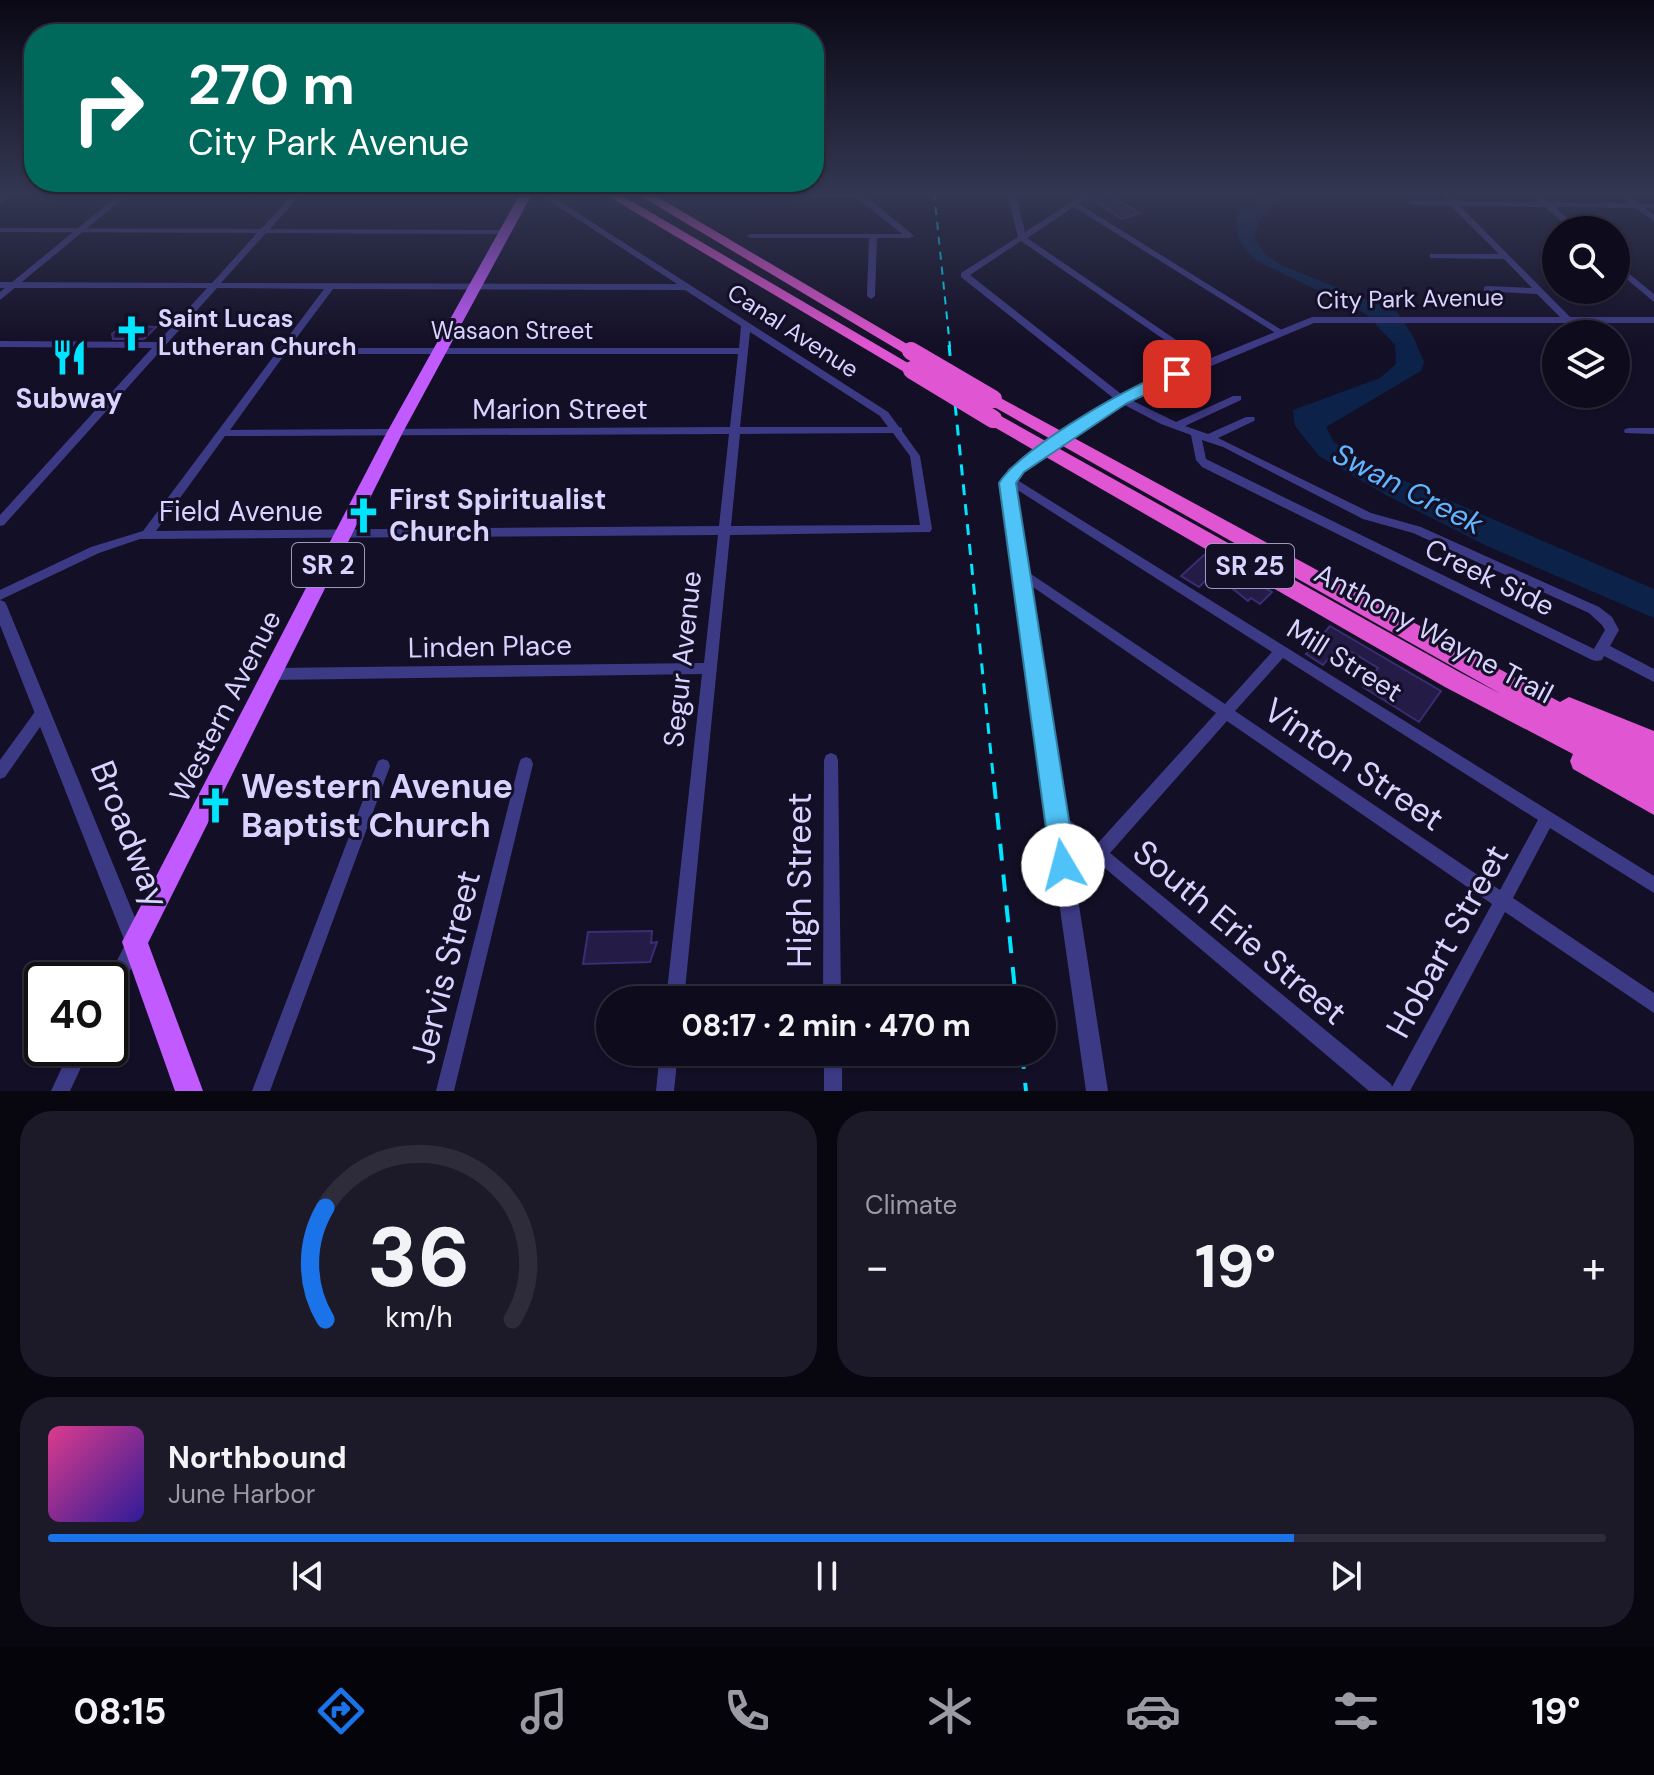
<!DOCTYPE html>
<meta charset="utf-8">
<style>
body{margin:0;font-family:"DM Sans",sans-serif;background:#1c1929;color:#f1f3f6;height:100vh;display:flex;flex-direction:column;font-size:30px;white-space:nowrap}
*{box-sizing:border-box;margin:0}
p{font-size:26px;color:#9b9ba3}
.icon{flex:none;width:44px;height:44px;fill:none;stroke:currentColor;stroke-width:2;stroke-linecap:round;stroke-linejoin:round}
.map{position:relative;height:1091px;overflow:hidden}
.sheet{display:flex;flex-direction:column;gap:20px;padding:20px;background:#08060f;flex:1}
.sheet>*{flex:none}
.banner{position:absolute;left:24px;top:24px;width:800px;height:168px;border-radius:32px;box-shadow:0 2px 6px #0004,0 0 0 2px #2e2b3b;background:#00695c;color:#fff;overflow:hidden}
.controls{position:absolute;left:1542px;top:216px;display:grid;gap:16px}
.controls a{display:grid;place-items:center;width:88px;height:88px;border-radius:50%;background:#0e0b1c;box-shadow:0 2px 6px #0004,0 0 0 2px #2e2b3b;font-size:40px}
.speed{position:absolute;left:24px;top:962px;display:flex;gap:16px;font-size:40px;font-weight:700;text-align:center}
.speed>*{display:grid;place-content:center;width:104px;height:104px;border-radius:50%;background:#0e0b1c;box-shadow:0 2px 6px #0004,0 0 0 2px #2e2b3b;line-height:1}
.speed .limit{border:4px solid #111;border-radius:12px;background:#fff;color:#111}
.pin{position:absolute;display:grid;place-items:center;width:68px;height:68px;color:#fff;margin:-34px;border-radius:16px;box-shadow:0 4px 12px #0006}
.me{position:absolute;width:88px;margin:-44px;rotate:352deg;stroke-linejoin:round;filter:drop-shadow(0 0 6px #0008)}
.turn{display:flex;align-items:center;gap:28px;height:168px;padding:0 32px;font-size:36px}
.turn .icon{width:104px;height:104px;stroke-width:2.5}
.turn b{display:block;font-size:56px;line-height:68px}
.big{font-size:60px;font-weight:700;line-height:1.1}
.sheet .widget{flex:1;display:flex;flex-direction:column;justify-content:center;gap:12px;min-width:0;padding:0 28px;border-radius:32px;background:#1c1929}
.sheet .dial{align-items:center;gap:0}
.dial svg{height:208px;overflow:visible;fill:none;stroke:#2e2b3b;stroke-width:7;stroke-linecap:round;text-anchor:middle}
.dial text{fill:#f1f3f6;stroke:none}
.song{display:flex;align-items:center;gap:24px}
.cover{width:96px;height:96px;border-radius:12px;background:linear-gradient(135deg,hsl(330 70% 55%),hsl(250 70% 35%))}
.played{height:8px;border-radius:4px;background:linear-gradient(90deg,#1a73e8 80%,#2e2b3b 80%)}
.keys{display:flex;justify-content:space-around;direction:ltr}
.heat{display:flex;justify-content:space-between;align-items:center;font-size:44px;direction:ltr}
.sheet .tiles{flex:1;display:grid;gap:20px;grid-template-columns:1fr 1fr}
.widget:last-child{grid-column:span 2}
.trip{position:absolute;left:596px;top:986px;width:460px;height:80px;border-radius:40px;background:#0e0b1c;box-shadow:0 2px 6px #0004,0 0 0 2px #2e2b3b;font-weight:700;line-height:80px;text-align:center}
.dock{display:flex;height:128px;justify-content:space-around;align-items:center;background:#06040b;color:#9b9ba3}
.dock .icon{width:56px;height:56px}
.dock .active{color:#1a73e8}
.dock b{font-size:36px;color:#f1f3f6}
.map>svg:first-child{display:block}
.water{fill:#0c2248}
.building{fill:#241b47;stroke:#3b2d73;stroke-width:2}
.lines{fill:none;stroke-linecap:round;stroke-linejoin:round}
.minor{fill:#3d3a85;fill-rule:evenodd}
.tertiary{fill:#3d3a85;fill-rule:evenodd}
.primary{fill:#c25bff;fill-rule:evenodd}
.trunk{fill:#e055d1;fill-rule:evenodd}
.rail-far2{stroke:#00e5ff;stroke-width:2;stroke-dasharray:8 7;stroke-linecap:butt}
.rail-far1{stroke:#00e5ff;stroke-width:3;stroke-dasharray:11 9;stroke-linecap:butt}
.rail{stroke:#00e5ff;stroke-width:4;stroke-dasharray:17 14;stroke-linecap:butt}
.trunk-bridge{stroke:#e055d1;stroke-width:18}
.route{fill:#4fc3f7;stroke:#337fa1;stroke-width:2}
.labels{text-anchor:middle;stroke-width:6;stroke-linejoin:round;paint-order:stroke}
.far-street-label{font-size:24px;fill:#d9d4ff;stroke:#130f26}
.far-poi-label{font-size:24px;font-weight:bold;fill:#d9d4ff;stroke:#130f26;text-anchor:start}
.shield{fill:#130f26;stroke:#9e99be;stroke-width:2}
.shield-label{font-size:26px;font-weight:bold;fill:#d9d4ff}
.poi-label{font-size:28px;font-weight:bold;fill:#d9d4ff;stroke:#130f26}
.street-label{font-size:28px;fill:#d9d4ff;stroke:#130f26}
.water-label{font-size:30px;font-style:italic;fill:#62b6ff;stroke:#130f26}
.near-street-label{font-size:34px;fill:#d9d4ff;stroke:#130f26}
.near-poi-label{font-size:34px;font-weight:bold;fill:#d9d4ff;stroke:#130f26;text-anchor:start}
</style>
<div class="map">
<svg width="1654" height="1091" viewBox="0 0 1654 1091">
<rect width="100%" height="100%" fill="#130f26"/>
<path class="water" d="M1267,192H1295C1274,201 1258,215 1254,237L1265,254L1281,265L1397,312L1413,336L1424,362L1421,371L1326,427L1334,442L1368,465L1654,589V618L1487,546L1386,495L1319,456L1295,426L1293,410L1380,378L1396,364L1395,345L1366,314L1257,261C1240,246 1233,235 1238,213Z"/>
<path class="building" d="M1106,195L1114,198L1140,213L1122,219L1092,199Z
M121,327L139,326L156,327L144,339H113L112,334Z
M1204,555L1229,571L1221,579L1213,574L1199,587L1181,576Z
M1245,577L1272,592L1260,604L1251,598L1248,601L1233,589Z
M1330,626L1441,691L1419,722L1363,687L1378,668L1340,645L1323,665L1306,654Z
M652,931L651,943L657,942L650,962L583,964L588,932Z"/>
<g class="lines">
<path class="minor" d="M9,192H18L0,204V198Z
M295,192H303L270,229L504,230L508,232L504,234L266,233L221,283L677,284L536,192H545L888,412L899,427L902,428V431L920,456L932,529L930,532L730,535L684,1000H666L702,674L272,680L267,678L265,674L267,670L272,668L704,663L718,535L140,539L99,553L0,600V590L91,547L143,531L324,289L217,288L4,525L0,526V515L152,348L0,347V341L158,342L207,288H0V282L212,283L257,233L0,232V228L261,229ZM333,289L685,290L741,326L739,348H289ZM750,332L880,416L888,427H740ZM285,354H738L730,427L230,430ZM893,433L910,456L920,525L731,526L740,434ZM729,434L719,526L156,531L225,436Z
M850,192L862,193L914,236L910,238H877L875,296L871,299L867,296L869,238H751L747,236L751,234H902L856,197L672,198L668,196L672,194Z
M1007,192H1015L1025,232L1087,192H1096L1079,204L1285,332L1283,334H1277L1074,207L1027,238L1207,361V365H1201L1021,241L970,275L1125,397L1176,422L1233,396H1241V400L1185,426L1208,434L1246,417H1254L1255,419L1254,421L1218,438L1371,513L1421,527L1599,607L1612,617L1619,630L1610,646L1654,669V682L1604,656L1602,660L1597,661L1592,660L1202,467L1196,460L1191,435L1161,424L1117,401L961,277V273L1018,237ZM1202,440L1223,447L1363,519L1413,533L1589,613L1602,625L1605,630L1594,649L1210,461L1206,459Z
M1438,192H1446L1455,201L1540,202L1529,192H1537L1549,202L1630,203L1616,192H1625L1639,204H1654V208H1645L1654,215V221L1635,208L1555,207L1580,230H1571L1545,207L1460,206L1570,317V321H1564L1537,294L1484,291V287L1487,286L1532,288L1504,259L1430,258V254H1499L1451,206L1411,205L1407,203L1411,201H1447Z
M1616,263L1654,294V302L1616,270Z
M1629,428H1654V434L1625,433L1624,431L1625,429Z
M1009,475L1654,876V893L1550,828L1513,898L1654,993V1013L1505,912L1410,1091H1369L1100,864L1073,895L1067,897L1061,895L1059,889L1061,883L1088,854L1052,824L1049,819L1052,814L1057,812L1062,814L1098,843L1216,713L1017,576L1015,573L1017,570H1025L1225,704L1272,652L1005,482L1003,479L1005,476ZM1283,658L1538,820L1500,890L1235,711ZM1227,721L1492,904L1392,1087L1391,1084L1110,853Z
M42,707L47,709L49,713L47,717L5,777L0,779V760L37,709Z
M831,753L836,755L838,760L841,1000H823L824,760L826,755Z
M526,757L531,759L533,764L454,1091H436L519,764L521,759Z
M383,759L388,761L390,766L270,1091H252L376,766L378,761Z
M134,936L140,939L143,945L116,998L110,1001V980H107L128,939Z
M71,1048H90L70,1091H51Z
M660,1052H678L674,1091H656Z
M824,1052H842V1091H824Z"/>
<path class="tertiary" d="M122,192H131L0,300V292Z
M1312,317H1654V323H1314L1125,402L1019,474L1014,489L1108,1091H1086L1000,489L1008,469L1117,396Z
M0,600L5,602L7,606L145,942L142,949L135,952L128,949L125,942L0,625Z"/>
<path class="primary" d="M521,192H533L402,434L148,943L203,1091H175L122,942L386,434Z"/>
<path class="trunk" d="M601,192H616L920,370L918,373H906Z
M634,192H649L919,351L911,356L905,354Z
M993,394L1560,702L1569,697L1654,731V815L1573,769L1570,761L1573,754L1445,687L987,423L984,419L987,415H999L1461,673L1501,694L987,403L985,399L987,395Z"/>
<path class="rail-far2" d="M934,192L950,347"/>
<path class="rail-far1" d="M949,345L994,784"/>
<path class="rail" d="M994,782L1016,1000
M1022,1052L1026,1091"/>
<path class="trunk-bridge" d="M911,351L993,399
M912,370L993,419"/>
</g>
<linearGradient id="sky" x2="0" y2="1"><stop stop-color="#0a0815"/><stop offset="0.56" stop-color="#333752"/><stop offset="1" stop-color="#333752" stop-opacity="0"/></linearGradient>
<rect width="1654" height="345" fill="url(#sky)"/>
<path class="route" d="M1177,369L1185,374L1183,377L1127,403L1024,472L1016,483L1076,865L1072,874L1063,877L1055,874L1051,865L999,483C1021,448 1136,381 1177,369Z"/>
<defs>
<symbol id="church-bare" viewBox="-9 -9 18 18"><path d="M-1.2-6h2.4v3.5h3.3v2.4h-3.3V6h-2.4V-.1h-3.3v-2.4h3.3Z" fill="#00e5ff" stroke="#130f26" stroke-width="2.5" paint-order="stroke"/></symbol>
<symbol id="restaurant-bare" viewBox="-9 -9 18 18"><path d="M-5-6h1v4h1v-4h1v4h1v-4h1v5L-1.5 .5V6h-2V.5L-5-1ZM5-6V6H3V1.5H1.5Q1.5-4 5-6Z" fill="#00e5ff" stroke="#130f26" stroke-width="2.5" paint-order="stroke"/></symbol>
</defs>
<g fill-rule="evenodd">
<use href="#church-bare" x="106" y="308" width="51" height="51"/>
<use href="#restaurant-bare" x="44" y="332" width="51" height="51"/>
<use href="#church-bare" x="338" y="490" width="51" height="51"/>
<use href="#church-bare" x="190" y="780" width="51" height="51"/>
</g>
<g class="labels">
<g class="far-street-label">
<text transform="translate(1410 299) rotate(-1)" y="8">City Park Avenue</text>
<text x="512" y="339">Wasaon Street</text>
<text transform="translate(793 331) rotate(33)" y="8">Canal Avenue</text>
</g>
<g class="far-poi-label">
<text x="158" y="327">Saint Lucas<tspan x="158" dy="28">Lutheran Church</tspan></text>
</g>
<g class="shield">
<rect x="292" y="543" width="72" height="44" rx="6"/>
<rect x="1206" y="544" width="88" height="44" rx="6"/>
</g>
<g class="shield-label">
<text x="328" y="574">SR 2</text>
<text x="1250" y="575">SR 25</text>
</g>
<g class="poi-label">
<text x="69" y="408">Subway</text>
<text x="389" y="509" text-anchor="start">First Spiritualist<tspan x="389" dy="32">Church</tspan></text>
</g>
<g class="street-label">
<text x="560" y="419">Marion Street</text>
<text x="241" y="521">Field Avenue</text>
<text transform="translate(1490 577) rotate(26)" y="10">Creek Side</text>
<text transform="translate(1434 633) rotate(28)" y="10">Anthony Wayne Trail</text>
<text transform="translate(490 646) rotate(-1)" y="10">Linden Place</text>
<text transform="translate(682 659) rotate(-84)" y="10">Segur Avenue</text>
<text transform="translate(1345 660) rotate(32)" y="10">Mill Street</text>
<text transform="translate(225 706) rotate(-63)" y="10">Western Avenue</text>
</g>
<g class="water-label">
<text transform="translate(1408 489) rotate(27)" y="10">Swan Creek</text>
</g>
<g class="near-street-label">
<text transform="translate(1354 764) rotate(34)" y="12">Vinton Street</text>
<text transform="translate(130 834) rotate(68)" y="12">Broadway</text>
<text transform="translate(799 880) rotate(-90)" y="12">High Street</text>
<text transform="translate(1240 932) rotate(40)" y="12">South Erie Street</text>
<text transform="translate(1447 941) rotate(-61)" y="12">Hobart Street</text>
<text transform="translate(445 967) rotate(-76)" y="12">Jervis Street</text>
</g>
<g class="near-poi-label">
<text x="241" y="798">Western Avenue<tspan x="241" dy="39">Baptist Church</tspan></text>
</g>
</g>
</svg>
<div class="controls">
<a><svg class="icon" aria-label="search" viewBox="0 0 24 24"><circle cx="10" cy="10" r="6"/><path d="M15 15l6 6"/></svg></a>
<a><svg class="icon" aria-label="layers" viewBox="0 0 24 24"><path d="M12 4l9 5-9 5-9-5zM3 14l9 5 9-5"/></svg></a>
</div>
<div class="speed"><div class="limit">40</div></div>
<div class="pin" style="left:1177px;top:374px;background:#d93025"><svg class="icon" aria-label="arrive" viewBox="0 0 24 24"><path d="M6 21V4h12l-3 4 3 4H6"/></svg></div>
<svg class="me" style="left:1063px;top:865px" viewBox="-20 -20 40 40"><circle r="19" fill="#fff"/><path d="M0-13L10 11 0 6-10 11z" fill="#4fc3f7"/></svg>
<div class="trip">08:17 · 2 min · 470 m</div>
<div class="banner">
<div class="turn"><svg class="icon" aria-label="right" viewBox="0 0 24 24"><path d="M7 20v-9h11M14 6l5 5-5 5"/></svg><div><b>270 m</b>City Park Avenue</div></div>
</div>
</div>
<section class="sheet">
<div class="tiles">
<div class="widget dial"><svg viewBox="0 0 100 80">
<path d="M14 69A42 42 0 1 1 86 69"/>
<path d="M14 69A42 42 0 0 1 14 26" stroke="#1a73e8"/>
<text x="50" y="56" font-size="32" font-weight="700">36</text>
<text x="50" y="72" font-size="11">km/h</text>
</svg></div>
<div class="widget"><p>Climate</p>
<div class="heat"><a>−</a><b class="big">19°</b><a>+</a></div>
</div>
<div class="widget">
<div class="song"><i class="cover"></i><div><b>Northbound</b><p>June Harbor</p></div></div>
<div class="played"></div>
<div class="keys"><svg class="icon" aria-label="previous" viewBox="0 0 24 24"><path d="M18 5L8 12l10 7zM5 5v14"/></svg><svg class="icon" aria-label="pause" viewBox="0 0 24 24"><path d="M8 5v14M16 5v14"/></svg><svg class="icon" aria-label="next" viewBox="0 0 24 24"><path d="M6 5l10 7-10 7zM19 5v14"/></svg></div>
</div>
</div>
</section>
<nav class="dock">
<b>08:15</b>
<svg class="icon active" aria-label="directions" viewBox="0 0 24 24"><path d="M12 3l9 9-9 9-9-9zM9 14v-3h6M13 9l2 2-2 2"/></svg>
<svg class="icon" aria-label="music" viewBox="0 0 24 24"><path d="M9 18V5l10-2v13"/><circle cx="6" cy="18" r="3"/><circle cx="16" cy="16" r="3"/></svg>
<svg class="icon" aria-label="phone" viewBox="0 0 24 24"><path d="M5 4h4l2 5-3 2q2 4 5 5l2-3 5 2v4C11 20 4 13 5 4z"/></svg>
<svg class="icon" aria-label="climate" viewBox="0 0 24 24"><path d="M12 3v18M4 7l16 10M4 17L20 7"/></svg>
<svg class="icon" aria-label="car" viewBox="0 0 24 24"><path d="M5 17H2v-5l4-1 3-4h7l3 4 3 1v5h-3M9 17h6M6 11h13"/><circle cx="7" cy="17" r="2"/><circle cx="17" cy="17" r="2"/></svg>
<svg class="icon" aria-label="filters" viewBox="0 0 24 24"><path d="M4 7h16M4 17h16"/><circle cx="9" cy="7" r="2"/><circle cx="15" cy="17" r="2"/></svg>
<b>19°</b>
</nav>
